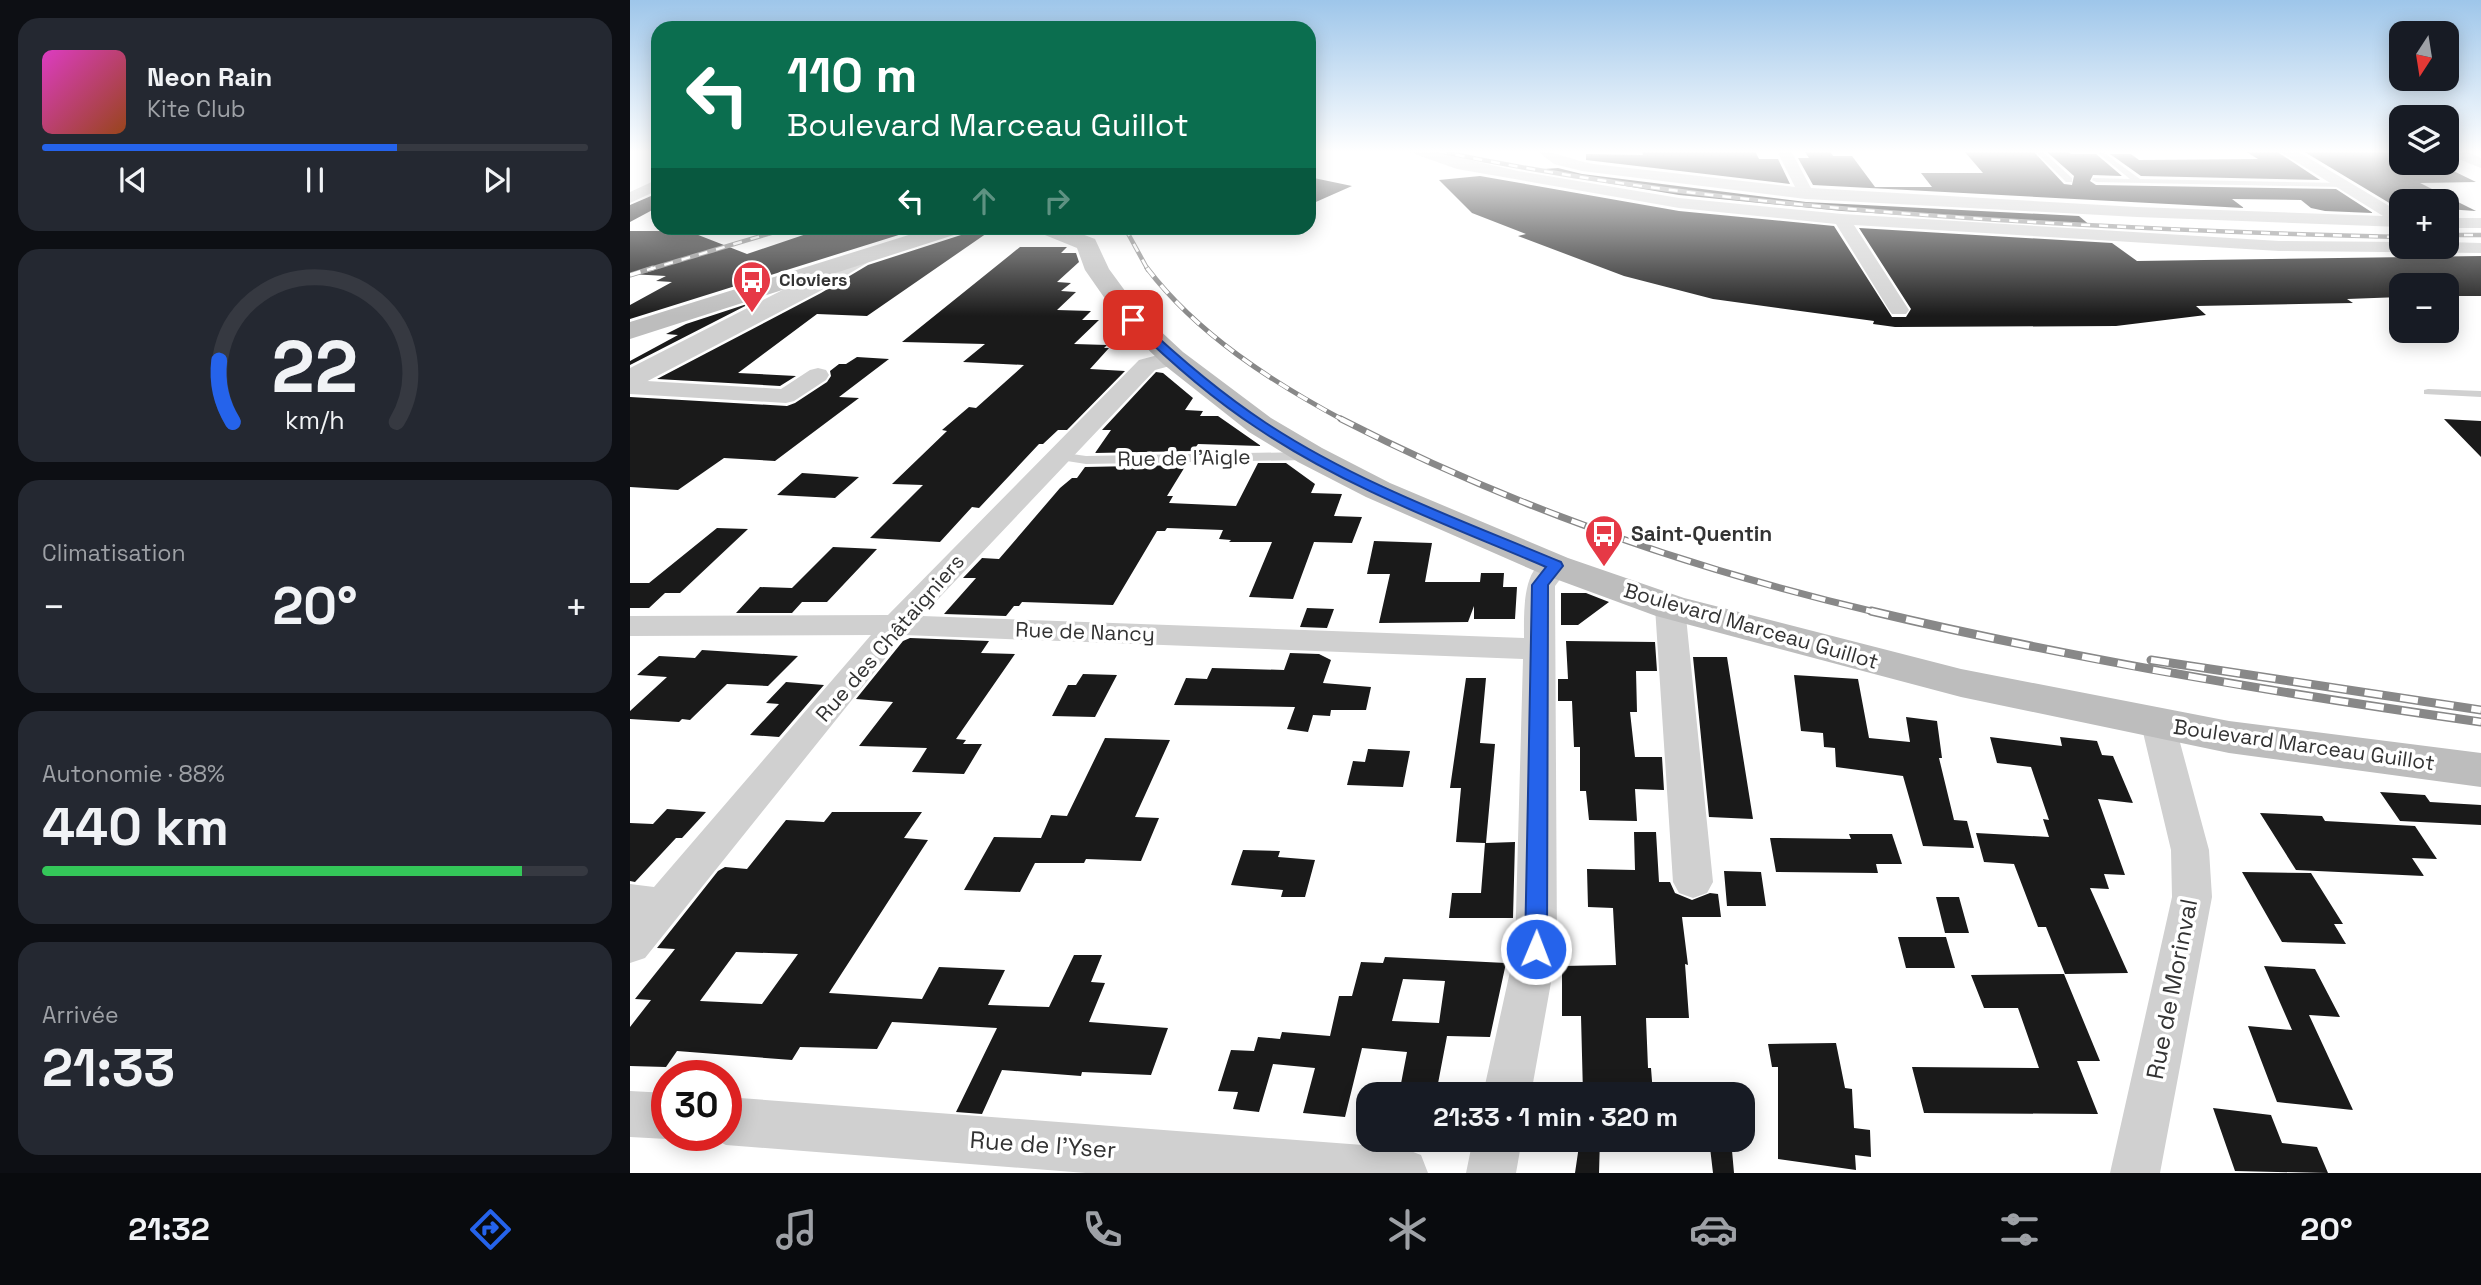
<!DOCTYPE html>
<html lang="fr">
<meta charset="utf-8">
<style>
body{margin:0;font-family:"Space Grotesk",sans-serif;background:#242831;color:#f1f3f6;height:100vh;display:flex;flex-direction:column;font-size:26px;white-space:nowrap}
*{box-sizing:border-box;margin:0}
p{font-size:23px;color:#9ea1a6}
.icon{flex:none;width:38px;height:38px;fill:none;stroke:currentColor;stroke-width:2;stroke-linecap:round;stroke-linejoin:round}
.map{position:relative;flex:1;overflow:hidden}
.panel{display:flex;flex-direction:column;gap:18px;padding:18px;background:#0d0f14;width:630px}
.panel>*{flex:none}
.banner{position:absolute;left:21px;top:21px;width:665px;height:214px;border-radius:21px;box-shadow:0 4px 18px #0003;background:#0b6e4f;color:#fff;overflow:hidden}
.needle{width:46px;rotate:192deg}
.tools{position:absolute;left:1759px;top:21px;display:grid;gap:14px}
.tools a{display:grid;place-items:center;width:70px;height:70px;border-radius:14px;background:#171b24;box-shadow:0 4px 18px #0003;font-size:35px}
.speed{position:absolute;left:21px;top:1060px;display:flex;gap:14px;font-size:35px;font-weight:700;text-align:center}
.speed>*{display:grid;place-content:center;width:91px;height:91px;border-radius:50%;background:#171b24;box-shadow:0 4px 18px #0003;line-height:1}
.speed .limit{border:10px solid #d22;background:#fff;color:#111}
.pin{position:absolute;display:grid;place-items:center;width:60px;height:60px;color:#fff;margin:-30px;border-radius:14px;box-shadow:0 4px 10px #0006}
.me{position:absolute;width:77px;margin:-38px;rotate:1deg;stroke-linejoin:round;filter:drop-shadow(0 0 5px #0008)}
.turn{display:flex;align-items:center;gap:24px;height:147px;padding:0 21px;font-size:32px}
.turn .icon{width:91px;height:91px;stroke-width:2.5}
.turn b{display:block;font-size:49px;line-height:60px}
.lanes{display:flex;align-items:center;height:66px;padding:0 21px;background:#0003;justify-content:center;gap:35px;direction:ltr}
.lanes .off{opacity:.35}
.big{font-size:52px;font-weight:600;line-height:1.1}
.panel .card{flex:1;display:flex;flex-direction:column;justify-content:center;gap:10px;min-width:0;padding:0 24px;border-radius:21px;background:#242831}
.panel .dial{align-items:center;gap:0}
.dial svg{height:182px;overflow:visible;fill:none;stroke:#363941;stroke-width:7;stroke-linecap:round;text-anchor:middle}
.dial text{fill:#f1f3f6;stroke:none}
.song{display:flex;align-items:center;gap:21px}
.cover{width:84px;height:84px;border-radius:10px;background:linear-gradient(135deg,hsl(310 70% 55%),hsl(20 70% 35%))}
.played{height:7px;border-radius:4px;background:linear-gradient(90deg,#2563eb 65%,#363941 65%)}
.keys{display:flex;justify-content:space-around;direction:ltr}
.heat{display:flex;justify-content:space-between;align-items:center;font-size:38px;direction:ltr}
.charge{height:10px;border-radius:5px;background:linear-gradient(90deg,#34c759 88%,#363941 0)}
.trip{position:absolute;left:726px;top:1082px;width:399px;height:70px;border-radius:21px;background:#171b24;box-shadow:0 4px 18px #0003;font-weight:600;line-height:70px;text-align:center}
.tab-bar{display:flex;height:112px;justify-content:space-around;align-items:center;background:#090b0e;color:#9ea1a6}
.tab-bar .icon{width:49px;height:49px}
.tab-bar .selected{color:#2563eb}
.tab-bar b{font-size:32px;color:#f1f3f6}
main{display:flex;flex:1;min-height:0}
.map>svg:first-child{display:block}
.building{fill:#1a1a1a;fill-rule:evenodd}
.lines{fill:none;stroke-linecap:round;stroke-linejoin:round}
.service{fill:#d0d0d0;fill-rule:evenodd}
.minor{fill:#d0d0d0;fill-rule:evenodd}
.tertiary{fill:#d0d0d0;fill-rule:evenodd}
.secondary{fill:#bdbdbd;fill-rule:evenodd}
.rail-far3-casing{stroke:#888;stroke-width:4.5}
.rail-far2-casing{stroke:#888;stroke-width:5}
.rail-far1-casing{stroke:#888;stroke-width:7}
.rail-casing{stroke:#888;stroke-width:9}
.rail-far3{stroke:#fff;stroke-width:2.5;stroke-dasharray:9;stroke-linecap:butt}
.rail-far2{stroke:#fff;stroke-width:3.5;stroke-dasharray:11;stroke-linecap:butt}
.rail-far1{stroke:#fff;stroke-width:4.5;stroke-dasharray:14;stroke-linecap:butt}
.rail{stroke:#fff;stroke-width:6;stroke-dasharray:18;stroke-linecap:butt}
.route{fill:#2563eb;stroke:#184099;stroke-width:2}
.labels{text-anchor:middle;stroke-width:7;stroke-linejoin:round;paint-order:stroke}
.far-poi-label{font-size:18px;font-weight:bold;fill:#333;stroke:#fff;text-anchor:start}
.street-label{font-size:21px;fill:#333;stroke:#fff}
.poi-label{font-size:21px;font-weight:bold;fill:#333;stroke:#fff;text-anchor:start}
.near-street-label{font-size:24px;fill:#333;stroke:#fff}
</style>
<main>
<section class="panel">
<div class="card">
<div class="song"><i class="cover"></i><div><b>Neon Rain</b><p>Kite Club</p></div></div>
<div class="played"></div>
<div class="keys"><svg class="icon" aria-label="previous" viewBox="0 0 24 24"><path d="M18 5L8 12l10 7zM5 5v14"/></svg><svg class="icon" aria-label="pause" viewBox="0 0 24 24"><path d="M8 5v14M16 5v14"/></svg><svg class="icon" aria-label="next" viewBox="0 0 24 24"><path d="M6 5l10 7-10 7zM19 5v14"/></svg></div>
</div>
<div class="card dial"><svg viewBox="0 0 100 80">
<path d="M14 69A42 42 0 1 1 86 69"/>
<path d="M14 69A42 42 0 0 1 8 42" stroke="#2563eb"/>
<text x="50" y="56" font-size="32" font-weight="700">22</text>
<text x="50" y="72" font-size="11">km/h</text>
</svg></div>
<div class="card"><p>Climatisation</p>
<div class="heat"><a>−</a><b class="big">20°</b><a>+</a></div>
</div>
<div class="card"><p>Autonomie · 88%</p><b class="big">440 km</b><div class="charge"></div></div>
<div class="card"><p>Arrivée</p><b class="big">21:33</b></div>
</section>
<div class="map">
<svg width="1851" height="1173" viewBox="0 0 1851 1173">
<rect width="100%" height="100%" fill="#fff"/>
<path class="building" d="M1012,151H1125L1129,159H1148L1160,184L956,160V154L1013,155Z
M1200,151L1203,156H1222L1245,187H1302L1291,173H1353L1334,151H1403L1434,184L1442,185L1444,176L1416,151H1437L1441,154H1466L1492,176L1463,175L1460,181L1466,185L1706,189L1743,213L1695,211L1681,208L1671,200L1602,199L1614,208L1183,185L1168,158H1179L1175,152Z
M1615,151H1646L1690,180L1511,176L1480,154H1501L1509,160L1628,159Z
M1673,151H1771V163H1807L1846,182L1790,183L1846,211L1816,209V201H1771V210Z
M928,168L952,174L1176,202L1449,216L1462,227L1212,211L1049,195L900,170Z
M850,176L1049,211L1204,226L1262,317H1276L1281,309L1229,228L1482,243L1507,261L1851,256V296H1816V285H1771V297L1717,299L1723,303L1566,306L1576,315L1486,326L1265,327L1243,324L1244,321L1083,299L994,276L888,236L896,234L842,213L809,180Z
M679,177L722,186L679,205Z
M28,193V207L0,222V205Z
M194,228H291L0,319V305L42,282L26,281L36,276L0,274V231H58L117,254Z
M335,230L360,231L237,316L187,314L108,373L166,376L150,386L27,379L191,293L238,265L331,235Z
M390,247H437L431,253H446L449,262L427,282L441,283L431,291L446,292L427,310L461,311L452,320H469L444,344L477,345L474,348H479L460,369L495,371L437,430H428L413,444H409L349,508L342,507L310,542L240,538L293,485L262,484L317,431L312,430L339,407L346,408L394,365L333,362L355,344L272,342Z
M123,302L0,365V361L48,335L36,334L56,324Z
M227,357L259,359L209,397L229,398L145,461L94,458L48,490L0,487V397L157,406L165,403L197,382L201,376L200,371L209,364H216Z
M526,372L533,373L563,398L555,410L573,411L570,416H588L631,446L568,444L563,451L465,453L481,430H472Z
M1814,419L1851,421V457Z
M628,463H656L685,484L681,493L712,494L704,516L732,517L722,543L684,542L663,599L619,597L642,542H599L601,540L589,539L593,530L537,528L535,531H527L483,605L392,602L389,606H384L376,616L314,614L346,578H333L352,558L369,559L430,488L442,478H447L455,467L556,465L537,496H543L539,503L606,506Z
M172,473L229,477L205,498L147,495Z
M87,528L118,529L50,593H35L19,608H0V583H19Z
M744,541L802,543L795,582H850L851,573H874L873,587H887L885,619H844V606L838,622L749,623L760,574H737Z
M203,547L247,549L197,602H172L162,613H106L130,587L162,588Z
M931,593H956L979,602L948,625H931Z
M677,608L704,609L697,628L670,627Z
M280,638L359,641L351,653L385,654L326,739L336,740L333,744H352L334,774L282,772L297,748L229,746L263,702L226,699L273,641Z
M936,641L1025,642L1027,671H1006L1007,712H1000L1005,757H1032L1034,790L1005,789L1007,821L959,820L956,791H950V747H944L942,701H928V679H938Z
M72,650L168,656L138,686L97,684L60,720L52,719L49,722L0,719V711L37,677L7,675L29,656L65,658Z
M660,653L689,654L701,660L693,683L741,687L736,710H701L700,716L683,715L678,732L657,729L665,707L544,705L556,678L577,679L582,668L654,670Z
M1063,657H1097L1123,819L1079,817Z
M453,674L487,675L465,717L422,716L438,685H446Z
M1164,675L1228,679L1239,738L1280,742L1276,717L1307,721L1312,758H1309L1324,820L1337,821L1344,848L1293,846L1273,776L1206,767L1205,748L1194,747L1193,733L1171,731Z
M836,678H856L850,743L865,744L856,843L885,842L883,918H819L822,893H851L855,843L826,842L831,788H820Z
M156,682L194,685L149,737L120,735L149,704L136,703Z
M1360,737L1432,746L1430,737L1467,741L1472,755L1483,756L1503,803L1468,799L1495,875L1474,874L1479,889L1460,888L1498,973L1435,974L1416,927H1408L1384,864L1354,862L1346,833L1419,837L1413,819L1419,820L1401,767L1367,763Z
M475,738L540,740L505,817L529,818L511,861L456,859L454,863H405L390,892L334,890L364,837L411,838L421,815L437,816Z
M738,749L780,751L773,787L717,785L723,761L735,762Z
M1750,792L1795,795L1800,802L1851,805V825L1770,821Z
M37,809L76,812L52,838H46L5,882L0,881V823L23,824Z
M202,812H292L274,838L298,840L199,993L292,999L309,967L375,970L358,1005L419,1007L444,955H472L461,982L475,983L459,1022L538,1028L521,1075L452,1072L451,1076L372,1070L352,1114L326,1112L367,1028L262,1022L247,1049L170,1047L162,1060L47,1051L36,1067L0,1066V1027L21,1000L5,999L45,949L27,948L88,871L95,867L117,869L156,820L194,822ZM106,952L168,954L132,1004L70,1001Z
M1630,813L1692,816L1695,821L1785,826L1807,859L1782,858L1794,876L1666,870Z
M1004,832H1026L1029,882H1040L1045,893L1062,900L1080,893L1088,894L1091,917H1052L1058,965L1055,964L1059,1018H1016L1018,1068H1021L1023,1094H953L951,1016H932V966L986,965L983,908L958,907L957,869L1005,870Z
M1219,834H1262L1272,864H1246L1248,873L1146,872L1140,838L1221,839Z
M613,850L650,851L648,857L685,860L675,897H651L653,890L601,885Z
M1094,871L1131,872L1136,906H1097Z
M1612,872L1681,873L1713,924H1704L1716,944L1652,942Z
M1306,897H1329L1339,933H1315Z
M1268,937H1316L1325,968H1276Z
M755,957L876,963L860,1037L817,1036L806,1094H769L777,1052L732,1048L715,1117L673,1113L685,1068L643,1064L629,1112L603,1109L608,1092L588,1091L601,1050L624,1051L628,1037L650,1039L652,1032L700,1036L709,996H722L731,962L753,963ZM773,979L815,981L809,1023L762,1021Z
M1634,966L1685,969L1710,1017L1679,1015L1723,1110L1647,1102L1618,1026L1662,1030Z
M1434,974L1470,1061H1447L1468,1114L1294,1113L1282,1067L1409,1068L1388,1008H1354L1341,975Z
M1206,1043L1215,1088L1222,1089L1224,1128L1240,1130L1241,1157L1225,1155L1226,1170L1148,1159V1067H1142L1138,1044Z
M1583,1108L1641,1115L1652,1143L1687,1147L1698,1173L1605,1171Z
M950,1139H970L969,1173H945Z
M1079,1139H1101L1104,1173H1083Z"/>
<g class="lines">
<path class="service" d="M1405,151H1412L1442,178V182H1436Z
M1469,152H1473L1510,179L1712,183L1716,185L1712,187L1466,182L1462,180L1463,178L1500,179L1469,154Z
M1798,389L1851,391V397L1794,394V390Z
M428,452L456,456L675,452L681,456L675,460L456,464L424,459V453Z"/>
<path class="minor" d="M776,151H800L888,171L1049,198L1212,214L1649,241L1771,242V247H1816V242L1851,243V253L1649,251L1224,225L1279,310L1276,314H1262L1259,310L1206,224L1049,208L827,169Z
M907,151C926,151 944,161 964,164L1165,187L1147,151H1161L1181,188L1507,207L1753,216L1649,151H1667L1771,213V227L1507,217L1176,199L952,171L924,164Z
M1816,151H1835L1851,158V168L1816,154Z
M28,179V190L0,203V192Z
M1816,218H1851V228H1816Z
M543,351L551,353L554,358L551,363L525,370L292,616L894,638C894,610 891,549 935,560L940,566L925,586L927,949L901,1094H853L885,949L893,659L274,635L15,958L0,963V884L24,887L241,635L0,636V616L258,615L509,360Z
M188,368L196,370L199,375L196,380L164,401L156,403L0,394V380L151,389L180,370Z
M1040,598L1051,600L1055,607L1083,882L1077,893L1063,898L1049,893L1043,882L1025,607L1029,600Z
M1528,712L1540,715L1545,724L1579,850L1582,897L1530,1173H1480L1542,897L1541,850L1511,724L1516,715Z
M0,1091L37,1093V1136H46L37,1139L0,1137Z
M96,1097L773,1148L791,1155L798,1173H456L96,1145L78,1136H96Z
M843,1139H892L886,1173H836Z"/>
<path class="tertiary" d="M229,251L237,253L240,258L237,263L190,291L10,385L0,387V368Z"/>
<path class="secondary" d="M301,228H333L330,233L0,339V322Z
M407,228H436L465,239L479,269L512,314L553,352L641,418L692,448L760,483L938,558L1054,598L1331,669L1599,721L1851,753V787L1599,753L1331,697L1026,616L912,574L736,497L668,462L619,432L533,364L494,326L455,270L447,248L410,233Z"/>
<defs>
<path id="rail-far3" d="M808,151C993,190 1180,208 1369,220C1503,228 1637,234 1771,237
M495,228L518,270
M1816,235H1851
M17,270L158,228"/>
<path id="rail-far2" d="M517,268C567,334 642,382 715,421
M0,275L23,268"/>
<path id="rail-far1" d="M711,419C880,506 1064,570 1249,613"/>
<path id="rail" d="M1241,611C1443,659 1646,693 1851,722
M1521,660L1851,710"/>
</defs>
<use href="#rail-far3" class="rail-far3-casing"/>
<use href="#rail-far2" class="rail-far2-casing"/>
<use href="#rail-far1" class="rail-far1-casing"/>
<use href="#rail" class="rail-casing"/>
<use href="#rail-far3" class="rail-far3"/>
<use href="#rail-far2" class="rail-far2"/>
<use href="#rail-far1" class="rail-far1"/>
<use href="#rail" class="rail"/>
</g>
<linearGradient id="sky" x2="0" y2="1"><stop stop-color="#9ec6ea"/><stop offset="0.48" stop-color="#fff"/><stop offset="1" stop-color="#fff" stop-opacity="0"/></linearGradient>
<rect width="1851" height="316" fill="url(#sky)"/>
<path class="route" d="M499,318H507C547,356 589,392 636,423C727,483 831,520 931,562L933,566L918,585L917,949L914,956L906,958L898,956L895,949L902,585L916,567C818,525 716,488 627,428C581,398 539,361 499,322Z"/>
<defs>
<symbol id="bus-pin" viewBox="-11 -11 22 30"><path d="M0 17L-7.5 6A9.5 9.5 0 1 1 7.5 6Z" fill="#e63946" stroke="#fff"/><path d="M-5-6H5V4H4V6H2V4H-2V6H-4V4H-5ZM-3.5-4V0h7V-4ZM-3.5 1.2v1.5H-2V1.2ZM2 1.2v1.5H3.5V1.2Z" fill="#fff"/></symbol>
</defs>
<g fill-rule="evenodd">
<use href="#bus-pin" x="100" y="258" width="44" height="60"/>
<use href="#bus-pin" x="952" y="512" width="44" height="60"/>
</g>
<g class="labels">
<g class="far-poi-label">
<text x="149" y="286">Cloviers</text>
</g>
<g class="street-label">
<text transform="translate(554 458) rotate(-1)" y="7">Rue de l'Aigle</text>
<text transform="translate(1121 626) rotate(16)" y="7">Boulevard Marceau Guillot</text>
<text transform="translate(455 632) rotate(2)" y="7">Rue de Nancy</text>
<text transform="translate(260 638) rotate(-49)" y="7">Rue des Châtaigniers</text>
<text transform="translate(1674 745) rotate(8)" y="7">Boulevard Marceau Guillot</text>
</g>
<g class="poi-label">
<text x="1001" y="541">Saint-Quentin</text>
</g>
<g class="near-street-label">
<text transform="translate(1542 989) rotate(-79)" y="8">Rue de Morinval</text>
<text transform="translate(413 1145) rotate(4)" y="8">Rue de l'Yser</text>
</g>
</g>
</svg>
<div class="tools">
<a><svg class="needle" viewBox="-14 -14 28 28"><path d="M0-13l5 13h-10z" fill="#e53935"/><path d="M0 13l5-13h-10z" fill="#9ea1a6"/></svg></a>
<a><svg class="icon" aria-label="layers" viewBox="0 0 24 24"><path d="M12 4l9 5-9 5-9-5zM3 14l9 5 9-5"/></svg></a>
<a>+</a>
<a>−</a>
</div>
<div class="speed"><div class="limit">30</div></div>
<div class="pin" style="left:503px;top:320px;background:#d93025"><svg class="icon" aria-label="arrive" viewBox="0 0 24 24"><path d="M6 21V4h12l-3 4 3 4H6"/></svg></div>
<svg class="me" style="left:906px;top:949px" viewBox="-20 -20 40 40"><circle r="17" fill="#2563eb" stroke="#fff" stroke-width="3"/><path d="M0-11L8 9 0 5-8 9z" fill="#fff"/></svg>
<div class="trip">21:33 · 1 min · 320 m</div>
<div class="banner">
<div class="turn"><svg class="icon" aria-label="left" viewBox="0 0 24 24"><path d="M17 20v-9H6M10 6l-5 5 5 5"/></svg><div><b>110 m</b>Boulevard Marceau Guillot</div></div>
<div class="lanes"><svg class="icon" aria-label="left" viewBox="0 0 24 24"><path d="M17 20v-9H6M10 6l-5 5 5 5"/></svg><svg class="icon off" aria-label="ahead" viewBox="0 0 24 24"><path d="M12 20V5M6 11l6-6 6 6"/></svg><svg class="icon off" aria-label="right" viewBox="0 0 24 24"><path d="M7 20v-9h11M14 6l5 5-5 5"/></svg></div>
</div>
</div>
</main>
<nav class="tab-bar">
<b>21:32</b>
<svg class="icon selected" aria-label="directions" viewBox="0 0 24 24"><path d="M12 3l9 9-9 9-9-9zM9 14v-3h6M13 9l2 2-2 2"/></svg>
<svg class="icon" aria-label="music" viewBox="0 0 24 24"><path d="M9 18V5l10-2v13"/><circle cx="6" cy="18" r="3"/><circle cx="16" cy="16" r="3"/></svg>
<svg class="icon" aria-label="phone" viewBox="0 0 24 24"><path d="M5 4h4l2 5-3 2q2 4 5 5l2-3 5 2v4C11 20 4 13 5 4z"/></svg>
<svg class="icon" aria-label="climate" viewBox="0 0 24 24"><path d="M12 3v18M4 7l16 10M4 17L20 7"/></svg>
<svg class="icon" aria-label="car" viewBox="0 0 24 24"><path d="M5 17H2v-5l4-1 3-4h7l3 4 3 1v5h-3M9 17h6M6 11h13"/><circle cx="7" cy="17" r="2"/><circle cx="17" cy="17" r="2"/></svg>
<svg class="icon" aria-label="filters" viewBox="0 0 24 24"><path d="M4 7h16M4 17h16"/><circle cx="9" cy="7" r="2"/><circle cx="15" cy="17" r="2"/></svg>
<b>20°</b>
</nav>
